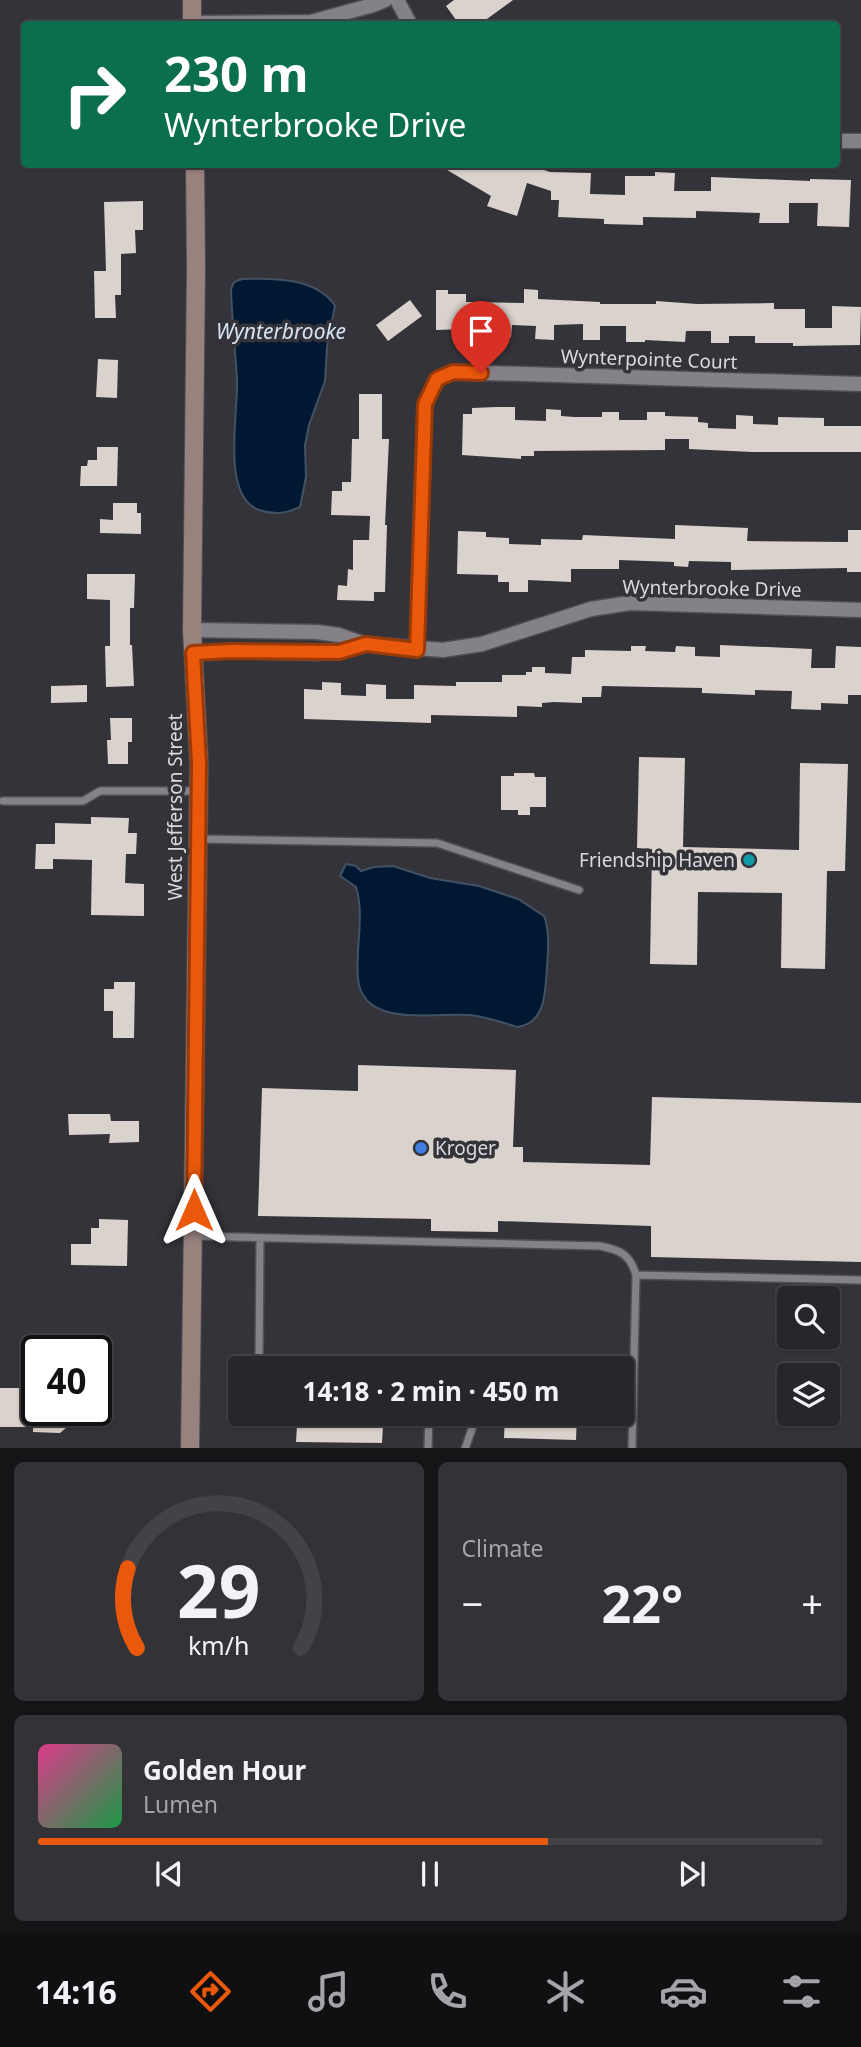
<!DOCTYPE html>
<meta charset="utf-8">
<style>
body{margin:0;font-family:"Noto Sans",sans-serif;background:#333237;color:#f1f3f6;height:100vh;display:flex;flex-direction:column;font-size:26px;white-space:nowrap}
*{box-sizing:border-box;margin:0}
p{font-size:23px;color:#a4a5a9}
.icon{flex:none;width:38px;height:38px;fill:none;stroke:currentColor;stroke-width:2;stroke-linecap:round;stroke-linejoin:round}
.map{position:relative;height:1448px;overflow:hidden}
.details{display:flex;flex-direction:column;gap:14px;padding:14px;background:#151518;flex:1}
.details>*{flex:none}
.guide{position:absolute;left:21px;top:21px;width:819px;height:147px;border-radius:7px;box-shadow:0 2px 5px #0004,0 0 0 2px #434347;background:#0b6e4f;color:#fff;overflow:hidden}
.buttons{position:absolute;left:777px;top:1286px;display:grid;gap:14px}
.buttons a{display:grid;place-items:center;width:63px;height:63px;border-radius:7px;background:#27262b;box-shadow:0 2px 5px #0004,0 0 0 2px #434347;font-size:35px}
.speed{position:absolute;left:21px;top:1335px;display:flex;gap:14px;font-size:35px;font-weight:700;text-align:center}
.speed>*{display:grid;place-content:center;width:91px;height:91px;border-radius:50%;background:#27262b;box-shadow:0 2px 5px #0004,0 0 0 2px #434347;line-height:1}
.speed .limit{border:4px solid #111;border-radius:10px;background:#fff;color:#111}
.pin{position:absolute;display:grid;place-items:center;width:60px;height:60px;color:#fff;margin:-72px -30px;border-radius:50% 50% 50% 0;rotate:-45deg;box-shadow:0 0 7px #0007}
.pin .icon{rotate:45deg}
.me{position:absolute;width:77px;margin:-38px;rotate:0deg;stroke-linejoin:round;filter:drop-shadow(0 0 5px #0008)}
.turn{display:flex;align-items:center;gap:24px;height:147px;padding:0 28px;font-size:32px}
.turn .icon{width:91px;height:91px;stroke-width:2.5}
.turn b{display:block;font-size:49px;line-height:60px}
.big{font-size:52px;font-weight:700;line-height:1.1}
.details .tile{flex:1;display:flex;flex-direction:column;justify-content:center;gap:10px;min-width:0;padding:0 24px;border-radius:10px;background:#333237}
.details .dial{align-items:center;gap:0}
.dial svg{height:182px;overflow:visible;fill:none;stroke:#434347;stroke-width:7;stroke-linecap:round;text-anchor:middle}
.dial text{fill:#f1f3f6;stroke:none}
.song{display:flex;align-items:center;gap:21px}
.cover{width:84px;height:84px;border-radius:10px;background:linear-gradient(135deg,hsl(330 70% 55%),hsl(140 70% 35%))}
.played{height:7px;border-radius:4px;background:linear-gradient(90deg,#ea580c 65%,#434347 65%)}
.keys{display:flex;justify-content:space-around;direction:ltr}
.heat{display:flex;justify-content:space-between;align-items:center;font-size:38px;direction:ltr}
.details .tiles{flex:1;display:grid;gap:14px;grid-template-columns:1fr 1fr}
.tile:last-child{grid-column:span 2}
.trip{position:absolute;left:228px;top:1356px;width:406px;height:70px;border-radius:7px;background:#27262b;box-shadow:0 2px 5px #0004,0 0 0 2px #434347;font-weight:700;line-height:70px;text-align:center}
.dock{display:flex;height:112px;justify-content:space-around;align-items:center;background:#100f11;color:#a4a5a9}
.dock .icon{width:49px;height:49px}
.dock .on{color:#ea580c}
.dock b{font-size:32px;color:#f1f3f6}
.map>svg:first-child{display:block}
.water{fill:#001831;stroke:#415265;stroke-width:2}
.building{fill:#dad2cc}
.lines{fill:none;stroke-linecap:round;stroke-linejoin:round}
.lane-casing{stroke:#514f55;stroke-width:10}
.street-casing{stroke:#514f55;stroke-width:17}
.secondary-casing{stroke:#514f55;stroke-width:20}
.lane{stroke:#848189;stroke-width:7}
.street{stroke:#848189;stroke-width:14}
.secondary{stroke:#98827e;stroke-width:18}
.route-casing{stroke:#983908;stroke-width:18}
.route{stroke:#ea580c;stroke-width:12}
.culture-dot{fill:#0f9aa8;stroke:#343339;stroke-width:2.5}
.shop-dot{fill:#3f7fe0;stroke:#343339;stroke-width:2.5}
.labels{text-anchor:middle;stroke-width:7;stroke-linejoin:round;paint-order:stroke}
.street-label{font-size:19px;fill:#dad9dd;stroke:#343339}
.poi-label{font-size:19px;fill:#dad9dd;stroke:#343339;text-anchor:end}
.water-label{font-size:21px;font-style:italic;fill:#d5e3f3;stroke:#343339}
</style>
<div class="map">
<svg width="861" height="1449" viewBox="0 0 861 1449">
<rect width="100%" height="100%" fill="#343339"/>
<path class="water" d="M242,279C271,278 317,277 335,306L327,347L325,381L309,425L305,445L306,477L300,507C285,514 274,515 259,510C220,496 239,410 237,379C235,349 232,319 231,289L234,282Z
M346,864L356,866L361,871L374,867L393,866L430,878L479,886L518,899L544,916C550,931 548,951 547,967C545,990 547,1023 517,1027C502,1022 486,1017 470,1015C435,1012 363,1029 358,979C355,949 365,916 356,887L340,876Z"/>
<path class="building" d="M454,0H513L480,24H459L446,6Z
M437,164H525L550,172L591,173L590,194L625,195V176H655V172L675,173L674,191H711V177L810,181V179L851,180L849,227L817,226L818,203H789V223H759L760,213L696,211V218L643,217V225L604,224V219L558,217L559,200H551V191L527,183L517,216L487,206L491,196Z
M143,201V230H135L136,253L121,254V295H115L116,318H95L94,271H106L104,202Z
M524,289L538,290V299L600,302V304H656V301L697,304L774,303V309H805V328H832V306L861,307L860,345L793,346V343H755V336H729V343H711V331H686L685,342L645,340V342H626V326H600V340H583V324L554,325V340L535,339L536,326L512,325L511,337H494V328L436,330V290H448V294H466V302L524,303Z
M410,300L422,316L388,341L376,325Z
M98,359L118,360L117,398L96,397Z
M359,394H382V439H389L385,525H387L385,592H374V601L337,600L338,585L347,586L348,569L353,570V540H369L370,516L331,515L332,491H342V482H351L352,439H359Z
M496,407H515V420L546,421V409L561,410V416L574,417H602V412H619V420H647V412H665V416L698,417V422L708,423V428L736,429V415L753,416V424L778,425V417L824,418V426H861V452H752L689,449V439H665V450L534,451V456H521V459L462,455L463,414H472V408Z
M97,447H118L117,486H80L81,466H87L88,460H97Z
M113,503H137V513H141V534L100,533V519L113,520Z
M675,525L748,528L747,541L848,542V530H861V572H847V568L731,570V562L689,561L688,567L674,566V562L619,560V569H571V582L528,580V592H509V582H498V575L457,574L458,531L486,532V537L509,538V544L541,545V539L582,540L583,535L675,539Z
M87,574H135L134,608H130V645H132L134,686L106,687L105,646H110V600L87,599Z
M720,645L812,649L811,668H835L836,646L861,647V695H848V704L821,703V710L791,709L792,691L755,690V695L702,693V688L602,686L601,697H582V703L554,702L542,703V707L517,706V717L431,715V723L304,719V689L322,690V682L341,683V695L366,696V684L386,685V699H414V685L456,686V682H502V675H526V672H532V667H545V673L571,674L572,657H585V650L631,651V646H646L645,651L675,652L676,646L695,647V656L720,657Z
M87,685V702L51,703V686Z
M110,718H132V742H128V764H108L107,740H111Z
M639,757L685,758L683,847L799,850L800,763L848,764L845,871H827L825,969L781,968L782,893L698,892L697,965L650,964L652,849L637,848Z
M514,773H534L535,777H546V807H530V815H518V810H501V776H514Z
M91,817L129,818L128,833H137L136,854H126L125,883L144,884V916L91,915L92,860L53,859V869H35L36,844H55V823L91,824Z
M114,982H135L134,1038H113V1011H104V989H114Z
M358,1065L516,1070L513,1147H523V1162L650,1165L652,1097L861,1103V1262L651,1257V1226L498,1221V1232L431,1231V1219L258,1216L262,1088L358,1091Z
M68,1114H110L111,1121H139V1142L109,1143L110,1134L69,1135Z
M99,1219L128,1220L127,1266L71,1265V1244H91V1228H99Z
M0,1388H37V1410H87L86,1428L67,1427L60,1433L33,1432V1427H0Z
M505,1414H577L576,1440L504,1438Z
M297,1425L383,1426L382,1443L296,1442Z"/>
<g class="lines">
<defs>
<path id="lane" d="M3,801H83L100,791H198
M199,839L437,843L579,890
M195,1236L600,1246C620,1250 630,1254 636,1275L632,1449
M636,1275L861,1280
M259,1368L260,1238
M621,1383L633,1384
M428,1449L429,1414
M465,1449L477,1414"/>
<path id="street" d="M397,0L410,24
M192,23L311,22L373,5L385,0
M836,141H861
M192,630L317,632L339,635L365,644
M417,650L425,404L437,379L453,372L861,384
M193,653L231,651L315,653L339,651L366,644L443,650L482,644L591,609L630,603L861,610"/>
<path id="secondary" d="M192,24V0
M190,1449L199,763L192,630L196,268L195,164"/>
</defs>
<use href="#lane" class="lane-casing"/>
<use href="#street" class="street-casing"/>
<use href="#secondary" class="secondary-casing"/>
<use href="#lane" class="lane"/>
<use href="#street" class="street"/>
<use href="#secondary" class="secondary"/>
</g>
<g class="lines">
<defs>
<path id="route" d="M194,1210L199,763L193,653L231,651L339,652L366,644L417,650L425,404L437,379L453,372L481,373"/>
</defs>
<use href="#route" class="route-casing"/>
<use href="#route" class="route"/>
</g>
<circle class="culture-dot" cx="749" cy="860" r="7"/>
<circle class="shop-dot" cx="421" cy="1148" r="7"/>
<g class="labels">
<g class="street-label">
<text transform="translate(649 359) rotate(2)" y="7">Wynterpointe Court</text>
<text transform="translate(712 588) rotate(1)" y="7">Wynterbrooke Drive</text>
<text transform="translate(175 807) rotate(-90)" y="7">West Jefferson Street</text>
</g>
<g class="poi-label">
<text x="735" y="867">Friendship Haven</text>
<text x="435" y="1155" text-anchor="start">Kroger</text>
</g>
<g class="water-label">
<text x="281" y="339">Wynterbrooke</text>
</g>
</g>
</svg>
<div class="buttons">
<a><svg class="icon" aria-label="search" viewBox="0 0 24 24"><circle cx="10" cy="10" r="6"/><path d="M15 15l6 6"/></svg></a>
<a><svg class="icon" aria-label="layers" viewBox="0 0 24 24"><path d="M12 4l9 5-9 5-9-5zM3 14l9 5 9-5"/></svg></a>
</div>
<div class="speed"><div class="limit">40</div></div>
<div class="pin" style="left:481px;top:373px;background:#d93025"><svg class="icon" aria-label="arrive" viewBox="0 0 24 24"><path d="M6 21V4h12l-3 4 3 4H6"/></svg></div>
<svg class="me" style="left:194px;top:1210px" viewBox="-20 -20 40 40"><path d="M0-17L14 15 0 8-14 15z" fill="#ea580c" stroke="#fff" stroke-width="4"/></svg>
<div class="trip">14:18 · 2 min · 450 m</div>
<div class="guide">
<div class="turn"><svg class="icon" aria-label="right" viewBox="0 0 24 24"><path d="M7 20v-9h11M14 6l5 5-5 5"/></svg><div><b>230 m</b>Wynterbrooke Drive</div></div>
</div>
</div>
<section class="details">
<div class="tiles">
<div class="tile dial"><svg viewBox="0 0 100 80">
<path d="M14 69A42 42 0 1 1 86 69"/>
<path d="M14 69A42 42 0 0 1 10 34" stroke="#ea580c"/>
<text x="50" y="56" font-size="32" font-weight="700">29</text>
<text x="50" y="72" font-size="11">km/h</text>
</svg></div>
<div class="tile"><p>Climate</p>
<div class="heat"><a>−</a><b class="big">22°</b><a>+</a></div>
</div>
<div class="tile">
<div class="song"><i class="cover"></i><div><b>Golden Hour</b><p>Lumen</p></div></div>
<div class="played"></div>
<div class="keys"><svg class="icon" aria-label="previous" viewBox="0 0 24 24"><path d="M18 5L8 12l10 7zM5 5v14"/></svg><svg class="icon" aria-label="pause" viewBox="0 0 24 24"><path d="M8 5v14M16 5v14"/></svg><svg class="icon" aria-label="next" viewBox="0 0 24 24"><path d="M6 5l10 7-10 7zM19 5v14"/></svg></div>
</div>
</div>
</section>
<nav class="dock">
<b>14:16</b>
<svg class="icon on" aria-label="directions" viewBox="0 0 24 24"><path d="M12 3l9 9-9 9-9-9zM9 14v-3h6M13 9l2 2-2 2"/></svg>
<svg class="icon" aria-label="music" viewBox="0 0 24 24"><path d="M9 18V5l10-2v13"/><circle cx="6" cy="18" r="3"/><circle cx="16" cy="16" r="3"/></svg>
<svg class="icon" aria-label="phone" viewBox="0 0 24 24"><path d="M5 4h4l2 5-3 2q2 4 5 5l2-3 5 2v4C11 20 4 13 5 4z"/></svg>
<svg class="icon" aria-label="climate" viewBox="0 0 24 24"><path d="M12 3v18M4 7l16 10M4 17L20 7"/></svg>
<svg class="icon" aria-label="car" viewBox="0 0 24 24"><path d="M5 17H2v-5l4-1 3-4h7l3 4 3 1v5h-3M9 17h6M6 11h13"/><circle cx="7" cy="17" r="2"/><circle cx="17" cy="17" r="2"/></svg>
<svg class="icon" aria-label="filters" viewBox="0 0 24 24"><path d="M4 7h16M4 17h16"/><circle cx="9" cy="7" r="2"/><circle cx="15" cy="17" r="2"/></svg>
</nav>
